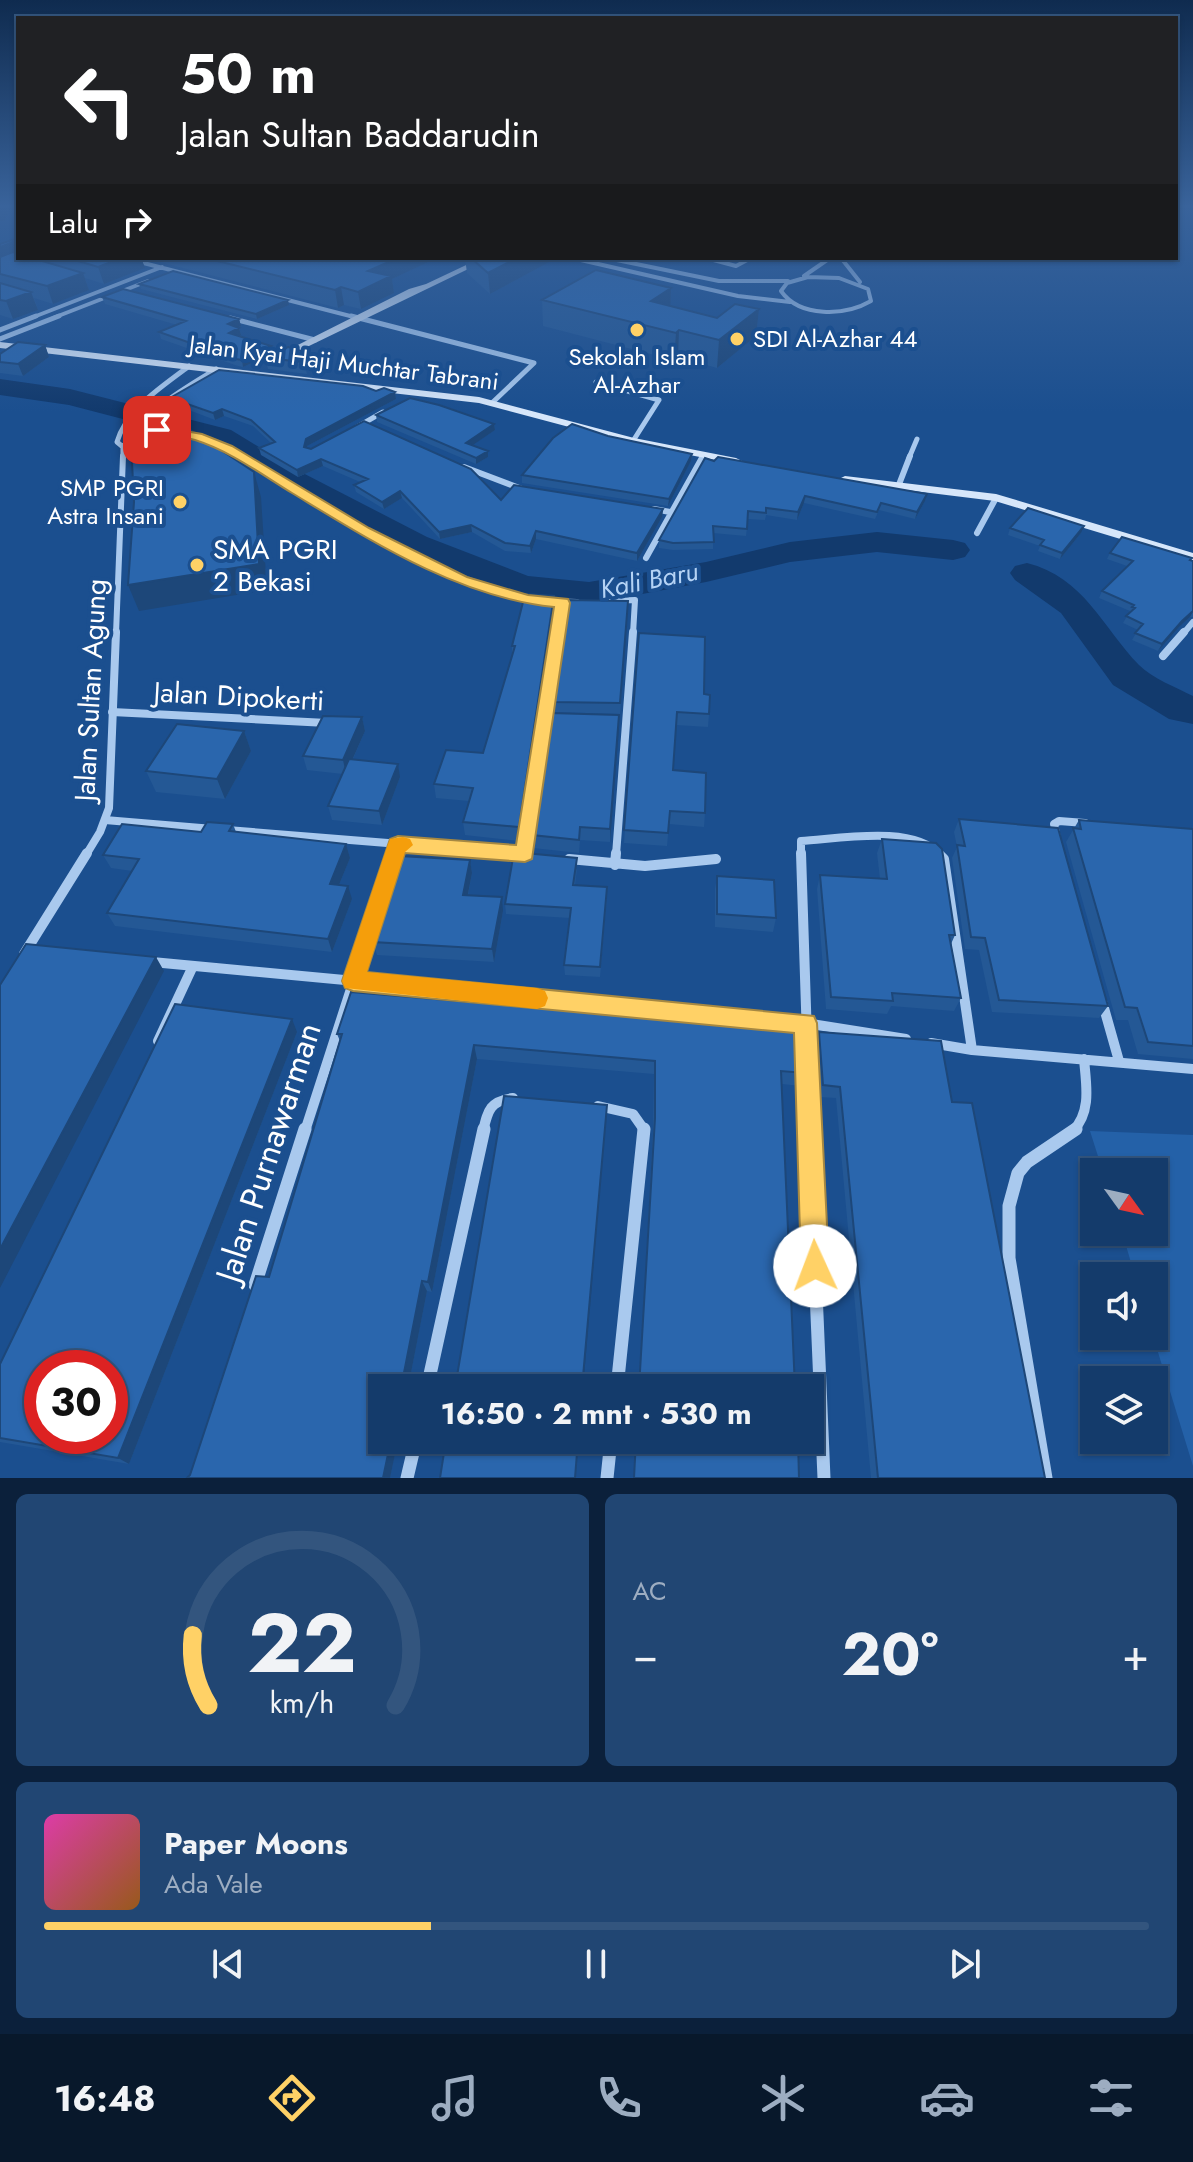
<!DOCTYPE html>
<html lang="id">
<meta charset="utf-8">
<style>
body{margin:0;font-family:Jost,sans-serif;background:#214673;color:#f1f3f6;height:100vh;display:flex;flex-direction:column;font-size:30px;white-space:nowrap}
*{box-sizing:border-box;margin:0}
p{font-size:26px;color:#9dadc1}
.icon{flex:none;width:44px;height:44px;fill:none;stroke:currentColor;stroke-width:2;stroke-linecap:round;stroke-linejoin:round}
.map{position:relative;height:1478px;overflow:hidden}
.sheet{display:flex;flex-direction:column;gap:16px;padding:16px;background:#0b203b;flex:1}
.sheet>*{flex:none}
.top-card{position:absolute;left:16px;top:16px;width:1162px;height:244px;border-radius:0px;box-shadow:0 2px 6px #0004,0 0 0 2px #33557e;background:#202124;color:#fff;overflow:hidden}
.needle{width:52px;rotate:123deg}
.buttons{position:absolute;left:1080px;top:1158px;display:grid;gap:16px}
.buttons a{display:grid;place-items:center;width:88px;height:88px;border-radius:0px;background:#143b6b;box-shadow:0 2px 6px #0004,0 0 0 2px #33557e;font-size:40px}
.speed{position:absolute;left:24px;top:1350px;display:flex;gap:16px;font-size:40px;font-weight:700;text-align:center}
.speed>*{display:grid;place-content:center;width:104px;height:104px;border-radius:50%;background:#143b6b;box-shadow:0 2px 6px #0004,0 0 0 2px #33557e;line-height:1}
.speed .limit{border:12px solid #d22;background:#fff;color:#111}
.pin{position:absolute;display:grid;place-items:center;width:68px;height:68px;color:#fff;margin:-34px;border-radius:16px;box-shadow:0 4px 12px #0006}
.me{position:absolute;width:88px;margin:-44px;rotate:358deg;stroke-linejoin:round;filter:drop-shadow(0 0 6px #0008)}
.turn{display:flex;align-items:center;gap:28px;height:168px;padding:0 32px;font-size:36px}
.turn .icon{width:104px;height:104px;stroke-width:2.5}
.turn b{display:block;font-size:56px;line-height:68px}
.then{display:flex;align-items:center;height:76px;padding:0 32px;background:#0003;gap:16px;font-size:30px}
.big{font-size:60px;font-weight:700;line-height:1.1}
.sheet .widget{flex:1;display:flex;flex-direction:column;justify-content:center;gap:12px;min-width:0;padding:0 28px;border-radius:12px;background:#214673}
.sheet .dial{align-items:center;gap:0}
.dial svg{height:208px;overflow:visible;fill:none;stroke:#33557e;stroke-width:7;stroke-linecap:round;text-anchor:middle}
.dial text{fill:#f1f3f6;stroke:none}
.song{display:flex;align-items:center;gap:24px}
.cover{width:96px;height:96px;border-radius:12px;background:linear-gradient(135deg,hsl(320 70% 55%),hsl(30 70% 35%))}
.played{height:8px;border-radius:4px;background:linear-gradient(90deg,#ffd166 35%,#33557e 35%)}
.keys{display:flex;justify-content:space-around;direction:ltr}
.heat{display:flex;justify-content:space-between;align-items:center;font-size:44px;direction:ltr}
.sheet .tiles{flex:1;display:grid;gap:16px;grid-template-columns:1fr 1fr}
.widget:last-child{grid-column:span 2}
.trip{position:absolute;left:368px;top:1374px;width:456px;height:80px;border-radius:0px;background:#143b6b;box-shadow:0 2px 6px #0004,0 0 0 2px #33557e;font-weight:700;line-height:80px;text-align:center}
.menu{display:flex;height:128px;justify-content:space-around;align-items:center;background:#08182b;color:#9dadc1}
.menu .icon{width:56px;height:56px}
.menu .active{color:#ffd166}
.menu b{font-size:36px;color:#f1f3f6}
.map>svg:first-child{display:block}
.green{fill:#2461a8}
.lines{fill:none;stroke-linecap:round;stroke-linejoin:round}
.river{fill:#123a6d;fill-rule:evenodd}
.street-far5{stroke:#a9c9ee;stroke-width:4}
.street-far4{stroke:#a9c9ee;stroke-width:5}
.street-far3{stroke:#a9c9ee;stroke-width:6}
.street-far2{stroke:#a9c9ee;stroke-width:8}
.street-far1{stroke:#a9c9ee;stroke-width:10}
.street{stroke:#a9c9ee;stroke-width:13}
.secondary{fill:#d6e6fa;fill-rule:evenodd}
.wall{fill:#245895}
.shaded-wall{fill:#1d4779}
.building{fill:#2a66ad;stroke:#1d4779;stroke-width:2;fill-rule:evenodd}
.route{fill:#ffd166;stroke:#a68842;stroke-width:2}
.slow{fill:#f59e0b}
.poi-dot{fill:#ffd166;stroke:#1b4f8f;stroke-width:3}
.labels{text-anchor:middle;stroke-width:8;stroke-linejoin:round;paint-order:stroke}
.far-poi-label{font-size:24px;fill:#fff;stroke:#1b4f8f;text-anchor:start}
.far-street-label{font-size:24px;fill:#fff;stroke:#1b4f8f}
.far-water-label{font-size:26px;font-style:italic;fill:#b5d3f5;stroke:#1b4f8f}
.poi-label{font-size:28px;fill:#fff;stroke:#1b4f8f;text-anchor:start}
.street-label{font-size:28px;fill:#fff;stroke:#1b4f8f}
.near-street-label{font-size:34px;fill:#fff;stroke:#1b4f8f}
</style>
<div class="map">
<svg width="1193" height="1478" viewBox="0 0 1193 1478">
<rect width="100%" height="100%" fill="#1b4f8f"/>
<path class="green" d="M1090,1131L1193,1135V1466L1153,1336L1154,1276H1135L1122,1232H1154V1172H1103Z"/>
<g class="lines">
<path class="river" d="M0,379L70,389L231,430L297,470L427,537L528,576L589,582L706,562L790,542L877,532L953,540L965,543L970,550L965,557L953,560L877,552L790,562L706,582L589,604L522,597L403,551L275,482L211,442L69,405L0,395Z
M1027,563C1084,577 1103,628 1139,665C1152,678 1177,688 1193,696V724L1169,719L1113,685L1061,613L1015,580L1010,573L1015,566Z"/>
<path class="street-far5" d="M124,258L358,318
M572,258L738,296L790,302
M607,258L719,281H788
M706,258L736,266L751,258
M841,258L860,282
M804,276L830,258
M808,277L839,278L868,289L871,301C845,316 800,318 781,291L787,283Z
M31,318L162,267
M53,318L148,281"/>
<path class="street-far4" d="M351,316L534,363L493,402
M230,318L315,340
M0,330L36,316
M0,339L59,316
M189,366C162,387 127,408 117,442L123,447C149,408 177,393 216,369
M596,382L659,400L633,441
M357,427L383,412
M134,430L173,432
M195,436L243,458
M123,458V447
M702,458L704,455
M909,458L917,439"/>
<path class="street-far3" d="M240,456L364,531L462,581L533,600
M464,467L522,489
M898,487L910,456
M654,509L670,512
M977,533L996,498
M646,558L703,456
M547,601L577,602
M611,601L635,600L633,634
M116,634L123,456
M557,634L562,603
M1183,634L1193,622"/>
<path class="street-far2" d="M1163,656L1184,632
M112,712L327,723
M105,820L213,829
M227,830L524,854
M1057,838L1054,824L1059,821L1085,823
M525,854L558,632
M86,855L100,832L109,808L116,632
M395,855L398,844
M616,855L633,632
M801,855V841C838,839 914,824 940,855"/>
<path class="street-far1" d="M506,853L524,854
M801,853L810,1131
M938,853L944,859L972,1050
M569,859L645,866L716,859
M615,865L616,853
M24,954L87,853
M152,962L805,1023L906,1039
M1102,1001L1119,1061
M158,1041L193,966
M931,1043L972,1050L1193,1069
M598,1106L633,1114L645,1131
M305,1131L395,853
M483,1131C488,1110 490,1101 513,1098
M1073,1131C1092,1111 1086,1084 1084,1059"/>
<path class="street" d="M809,1129L824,1478
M255,1285L305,1129
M427,1388L484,1129
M617,1388L644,1129
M407,1478L416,1440
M607,1478L611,1440
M1046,1478L1009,1258V1206L1018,1173L1027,1162L1076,1129"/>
<path class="secondary" d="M481,258H491L280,360L272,358L409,289L426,284Z
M0,342L479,397L634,438L736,458L742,461L736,464L633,444L479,403L0,348Z
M845,476L996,494L1193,553V561L995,501L841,482V478Z"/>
</g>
<path class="wall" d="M0,244L18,258H141L145,268L104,284L85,278L89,290L53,304L34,298L38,310L13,319L0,315Z
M144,258H437L392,279L394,293L361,309L344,305L338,308Z
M465,258H553V260L490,294L467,273Z
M139,284L289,305L257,319L141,289Z
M671,288L670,306L717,318L759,309L756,336L717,368L678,357L674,360L543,326L542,300Z
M102,297L239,319L241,326L239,327L241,335L239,336L271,346L273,353L243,367L238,366L161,339L159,332L177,325L105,304Z
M45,345L49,357L23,376L0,373V354Z
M288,347L313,365L306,370L307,374L268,369L265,358Z
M376,391L395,392L396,399L307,446V448L501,500L663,509L662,517L637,561L536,539L531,553L505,551L472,532L440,539L402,498L384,509L356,492L354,485L360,482L323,466L298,477L261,455L259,448L271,443L253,426L224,416L215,420L173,404L170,398Z
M376,415L494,424L495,430L472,445L488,457L476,464L377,422Z
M608,436L692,454L691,461L668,506L522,483V475Z
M714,461L927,494L925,501L915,519L879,510L875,519L804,503L797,520L766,515L765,520L748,519L746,536L713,533V549L673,550L659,548V540Z
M1010,528L1081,533L1060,559L1038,551L1040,546L1008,535Z
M1110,553L1193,561V617H1190L1179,627L1158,651L1132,640L1138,630L1123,623L1130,611L1099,598L1102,591L1127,566L1107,559Z
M554,596L555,609L519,846V841L465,835L463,822L469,801L436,798L434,784L483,753L512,654V646Z
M628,601L620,714L553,712V702Z
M639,633L704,694L709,714L708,727L676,725L673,770L705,813L704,827L669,824L667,846L624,843Z
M362,717L365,731L353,759L400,777L382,825L332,820L328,806L343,774L307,770L303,756Z
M619,728L610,842L580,840L579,853L533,848L532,835Z
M244,731L251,751L225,799L156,792L146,771Z
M959,819L1108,1006L1099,1018L992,1012L979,950L965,949L952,858L957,847L954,832Z
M1079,820L1193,829V1059L1138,1054L1128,1020H1116L1066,842Z
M233,824L236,832L346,844L350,858L339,885L352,899L332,952L115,926L107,913L132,871L111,868L103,855Z
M882,839L955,935L951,944L961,998L954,1011L891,1006L887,1014L826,1009L817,889L820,875L880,879L877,853Z
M470,860L472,873L468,896L503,911L494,962L377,955L373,942Z
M577,869L575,885L607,898L600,977L565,975L564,965L570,918L506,914L505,904Z
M717,876L776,918L773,932L715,927V889Z
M297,1032L129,1464L0,1442V1364Z
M819,1032L952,1102L1045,1478H871L836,1098L819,1097L815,1045Z
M337,1034L805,1073L801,1086L782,1084L795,1388H639L653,1130L654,1074L477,1059L432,1292L427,1291L408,1388H382V1440H398L390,1478L190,1475L269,1277L340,1041Z"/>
<path class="shaded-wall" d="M0,205H13L4,221H0Z
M18,240V258L0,266V247Z
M122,258H141L145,268L104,284L98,267Z
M398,258H437L392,279L394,293L361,309L358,292L368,271Z
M517,258H553V260L490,294L488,273Z
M83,273L89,290L53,304L47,286Z
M341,287L344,305L338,308L335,290Z
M671,288L670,314L651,301Z
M31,292L38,310L13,319L6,301Z
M288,300L289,305L257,319L256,314Z
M759,309L756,336L717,368L719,340Z
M239,319L241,326L230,331L228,324Z
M239,328L241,335L231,340L229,333Z
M679,330L678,357L674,360L676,333Z
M45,345L49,357L23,376L18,364Z
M271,346L273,353L243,367L242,360Z
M311,354L313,365L306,370L304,362L300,360Z
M395,392L396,399L307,446L306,454L304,447L306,439Z
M222,409L224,416L215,420L213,413Z
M494,424L495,430L467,449L466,443Z
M488,451V457L476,464V458Z
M692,454L691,461L668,506L669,499Z
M321,459L323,466L298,477L297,470Z
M254,472L261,497L267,590L139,611L128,585Z
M400,491L402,498L384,509L382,502Z
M927,494L925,501L915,519L917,512Z
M805,496L804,503L797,520L798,512Z
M663,509L662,517L637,561V553Z
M471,525L472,532L440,539L439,532Z
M1084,526L1081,533L1060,559L1062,553Z
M536,531V539L531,553L530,546Z
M554,596L555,609L519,846L518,833Z
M1193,611L1190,617L1179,627L1158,651L1162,644L1182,621Z
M619,715V728L610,842V829Z
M362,717L365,731L346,774L343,760Z
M244,731L251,751L225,799L217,779Z
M398,764L400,777L382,825L379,811Z
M346,844L350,858L334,897L330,884Z
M470,860L472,873L465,909L463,895Z
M348,886L352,899L332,952L328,939Z
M502,897L503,911L494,962L492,949Z
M156,957L164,971L0,1288V1249Z
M292,1019L297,1032L129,1464L118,1458Z
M474,1045L477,1059L432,1292L428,1282Z
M607,1105L583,1388H582Z
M422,1281L427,1291L408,1388H401Z
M391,1440H398L390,1478H383Z"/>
<path class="building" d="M18,238V240L0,247V244Z
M13,252L18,254V258H32L83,273L47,286L0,274V257Z
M68,258H122L98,267Z
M205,258H398L368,271L391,276L358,292L341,287L335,290Z
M471,258H517L488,273Z
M596,270L671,288L651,301L717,318L735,304L759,309L719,340L679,330L676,333L542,300Z
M173,271L288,300L256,314L139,284Z
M0,283L31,292L6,301L0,300Z
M123,289L239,319L228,324L239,328L229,333L271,346L242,360L236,359L159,332L186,321L102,297Z
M18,342L45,345L18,364L0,362V354Z
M288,347L311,354L300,360L304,362L265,358Z
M219,370L363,386L376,391L384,388L395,392L306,439L304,447L311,449L364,421L471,469L501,500L514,485L663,509L637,553L536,531L530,546L505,543L471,525L439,532L400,491L382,502L354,485L368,479L321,459L297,470L259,448L275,442L251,420L222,409L213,413L170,398Z
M410,398L439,405L494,424L466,443L488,451L476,458L376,415Z
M572,424L608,436L692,454L669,499L522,475L553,438Z
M183,425L254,472L259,564L128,585L134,502L131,442Z
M718,457L927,494L917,512L881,503L877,512L805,496L798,512L766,508V513L748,511L747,529L713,526L714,542L673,543L659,540L705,458L714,461Z
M1028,508L1084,526L1062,553L1040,545L1044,540L1010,528Z
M1122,537L1192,558L1190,560L1193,561V611L1182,621L1162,644L1135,633L1143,624L1126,616L1135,608L1132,607L1134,605L1102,591L1133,561L1110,553Z
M525,594L554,596L518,833V827L463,822L473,788L434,784L446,750L483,753L515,646H512Z
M567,600L628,601L620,703L553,702Z
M639,633L705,637L704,694L710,695L709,714L677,712L673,770L706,773L705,813L670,811L668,833L624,830Z
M550,713L619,715L610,829L580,827L579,840L532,835Z
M323,716L362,717L343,760L303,756Z
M177,724L244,731L217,779L146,771Z
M349,759L398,764L379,811L328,806Z
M959,819L1058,828L1108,1006L999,1000L985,938L971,937L957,845L965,846Z
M1079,820L1193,829V1046L1148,1042L1137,1008L1125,1007L1073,828L1081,829Z
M207,822L233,824L229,831L346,844L330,884L348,886L328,939L107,913L139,859L103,855L122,824L201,832Z
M882,839L936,843L942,849L955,935H949L961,998L892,993L893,1001L831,997L820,875L887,879Z
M514,852L577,858L573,885L607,887L600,967L564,965L571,908L505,904Z
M399,856L470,860L463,895L502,897L492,949L373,942Z
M717,876L774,880L776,918L717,914Z
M26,944L156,957L0,1249V985Z
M351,992L803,1030L805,1073L781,1071L795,1388H639L655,1118V1061L474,1045L428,1282L422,1281L401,1388H382V1440H391L383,1478H187L190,1475L256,1276L269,1277L342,1034H337Z
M175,1004L292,1019L118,1458L0,1438V1364ZM42,1368H110V1436H42Z
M819,1032L941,1041L952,1102L972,1103L1045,1478H878L840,1087L823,1085Z
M504,1096L607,1105L582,1388H455Z
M446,1440H578L575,1478H440Z
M636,1440H798L799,1478H634Z"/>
<linearGradient id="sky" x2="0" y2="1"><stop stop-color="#0f2b4f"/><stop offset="0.5" stop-color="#39639b"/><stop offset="1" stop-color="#39639b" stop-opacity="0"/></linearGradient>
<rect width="1193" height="412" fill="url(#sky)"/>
<path class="route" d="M157,426L202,434L232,446L369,528L467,577L528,595L568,599L570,603L532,859L525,862L405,853L367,972L814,1016L817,1023L829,1266L825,1276L815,1280L805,1276L801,1266L794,1033L353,991L345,988L342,981L390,839L398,836L516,845L554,607C458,597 373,542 292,493C261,474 230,451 195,440C181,436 167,436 153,432L151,430Z"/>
<path class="slow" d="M403,837L410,839L413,845L405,852L367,972L537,988L545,991L548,998L545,1006L537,1009L345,988L342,981L388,844L390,839Z"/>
<g class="poi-dot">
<circle cx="637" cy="330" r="8"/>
<circle cx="737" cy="339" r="8"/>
<circle cx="180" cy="502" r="8"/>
<circle cx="197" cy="565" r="8"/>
</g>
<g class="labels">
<g class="far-poi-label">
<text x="753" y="347">SDI Al-Azhar 44</text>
<text x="637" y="365" text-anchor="middle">Sekolah Islam<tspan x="637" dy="28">Al-Azhar</tspan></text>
<text x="164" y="496" text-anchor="end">SMP PGRI<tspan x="164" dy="28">Astra Insani</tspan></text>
</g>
<g class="far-street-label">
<text transform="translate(344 363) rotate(7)" y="8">Jalan Kyai Haji Muchtar Tabrani</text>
</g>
<g class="far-water-label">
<text transform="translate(649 580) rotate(-11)" y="9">Kali Baru</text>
</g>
<g class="poi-label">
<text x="213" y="559">SMA PGRI<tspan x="213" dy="32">2 Bekasi</tspan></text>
</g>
<g class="street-label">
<text transform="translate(90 690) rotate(-87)" y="10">Jalan Sultan Agung</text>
<text transform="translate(239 696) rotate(3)" y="10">Jalan Dipokerti</text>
</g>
<g class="near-street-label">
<text transform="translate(268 1152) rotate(-72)" y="12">Jalan Purnawarman</text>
</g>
</g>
</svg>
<div class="buttons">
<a><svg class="needle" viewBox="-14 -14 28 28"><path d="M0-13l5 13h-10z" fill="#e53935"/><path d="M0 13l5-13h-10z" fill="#9dadc1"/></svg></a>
<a><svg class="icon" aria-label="sound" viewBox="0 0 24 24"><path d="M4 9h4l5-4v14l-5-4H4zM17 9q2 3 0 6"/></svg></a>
<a><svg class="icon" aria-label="layers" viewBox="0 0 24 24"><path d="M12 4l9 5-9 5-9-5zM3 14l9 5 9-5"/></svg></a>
</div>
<div class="speed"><div class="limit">30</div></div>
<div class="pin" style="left:157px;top:430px;background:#d93025"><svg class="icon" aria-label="arrive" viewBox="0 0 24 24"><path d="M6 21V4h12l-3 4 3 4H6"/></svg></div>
<svg class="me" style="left:815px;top:1266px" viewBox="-20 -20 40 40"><circle r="19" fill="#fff"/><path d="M0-13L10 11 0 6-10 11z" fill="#ffd166"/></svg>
<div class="trip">16:50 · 2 mnt · 530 m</div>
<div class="top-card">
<div class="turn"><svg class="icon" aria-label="left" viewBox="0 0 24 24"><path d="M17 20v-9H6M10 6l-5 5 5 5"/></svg><div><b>50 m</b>Jalan Sultan Baddarudin</div></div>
<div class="then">Lalu<svg class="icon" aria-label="right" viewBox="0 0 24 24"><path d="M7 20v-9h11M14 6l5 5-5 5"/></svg></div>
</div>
</div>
<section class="sheet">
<div class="tiles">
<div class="widget dial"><svg viewBox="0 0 100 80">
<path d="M14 69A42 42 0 1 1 86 69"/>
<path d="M14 69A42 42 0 0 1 8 42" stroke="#ffd166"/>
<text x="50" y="56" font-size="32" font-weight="700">22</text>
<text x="50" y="72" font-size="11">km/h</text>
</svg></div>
<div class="widget"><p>AC</p>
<div class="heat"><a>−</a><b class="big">20°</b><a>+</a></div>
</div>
<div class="widget">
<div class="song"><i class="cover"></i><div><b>Paper Moons</b><p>Ada Vale</p></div></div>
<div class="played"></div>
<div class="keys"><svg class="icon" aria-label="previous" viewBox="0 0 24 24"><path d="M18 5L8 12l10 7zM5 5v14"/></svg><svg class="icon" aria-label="pause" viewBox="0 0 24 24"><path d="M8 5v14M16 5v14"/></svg><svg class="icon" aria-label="next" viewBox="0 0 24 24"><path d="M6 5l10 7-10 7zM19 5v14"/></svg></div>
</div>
</div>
</section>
<nav class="menu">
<b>16:48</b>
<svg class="icon active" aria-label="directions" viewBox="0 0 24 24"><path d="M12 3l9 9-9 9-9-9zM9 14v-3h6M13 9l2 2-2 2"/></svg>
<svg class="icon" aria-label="music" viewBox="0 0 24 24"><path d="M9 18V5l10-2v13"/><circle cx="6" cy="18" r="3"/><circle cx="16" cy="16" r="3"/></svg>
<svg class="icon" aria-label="phone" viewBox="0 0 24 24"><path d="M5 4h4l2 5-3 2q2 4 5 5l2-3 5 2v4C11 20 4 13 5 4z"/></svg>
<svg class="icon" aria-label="climate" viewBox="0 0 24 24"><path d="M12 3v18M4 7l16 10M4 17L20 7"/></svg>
<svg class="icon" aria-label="car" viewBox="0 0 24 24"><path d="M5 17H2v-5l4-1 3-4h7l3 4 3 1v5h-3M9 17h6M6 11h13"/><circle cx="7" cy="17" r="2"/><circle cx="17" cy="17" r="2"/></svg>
<svg class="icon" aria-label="filters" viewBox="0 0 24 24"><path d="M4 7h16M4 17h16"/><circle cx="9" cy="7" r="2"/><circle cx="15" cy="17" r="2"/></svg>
</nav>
